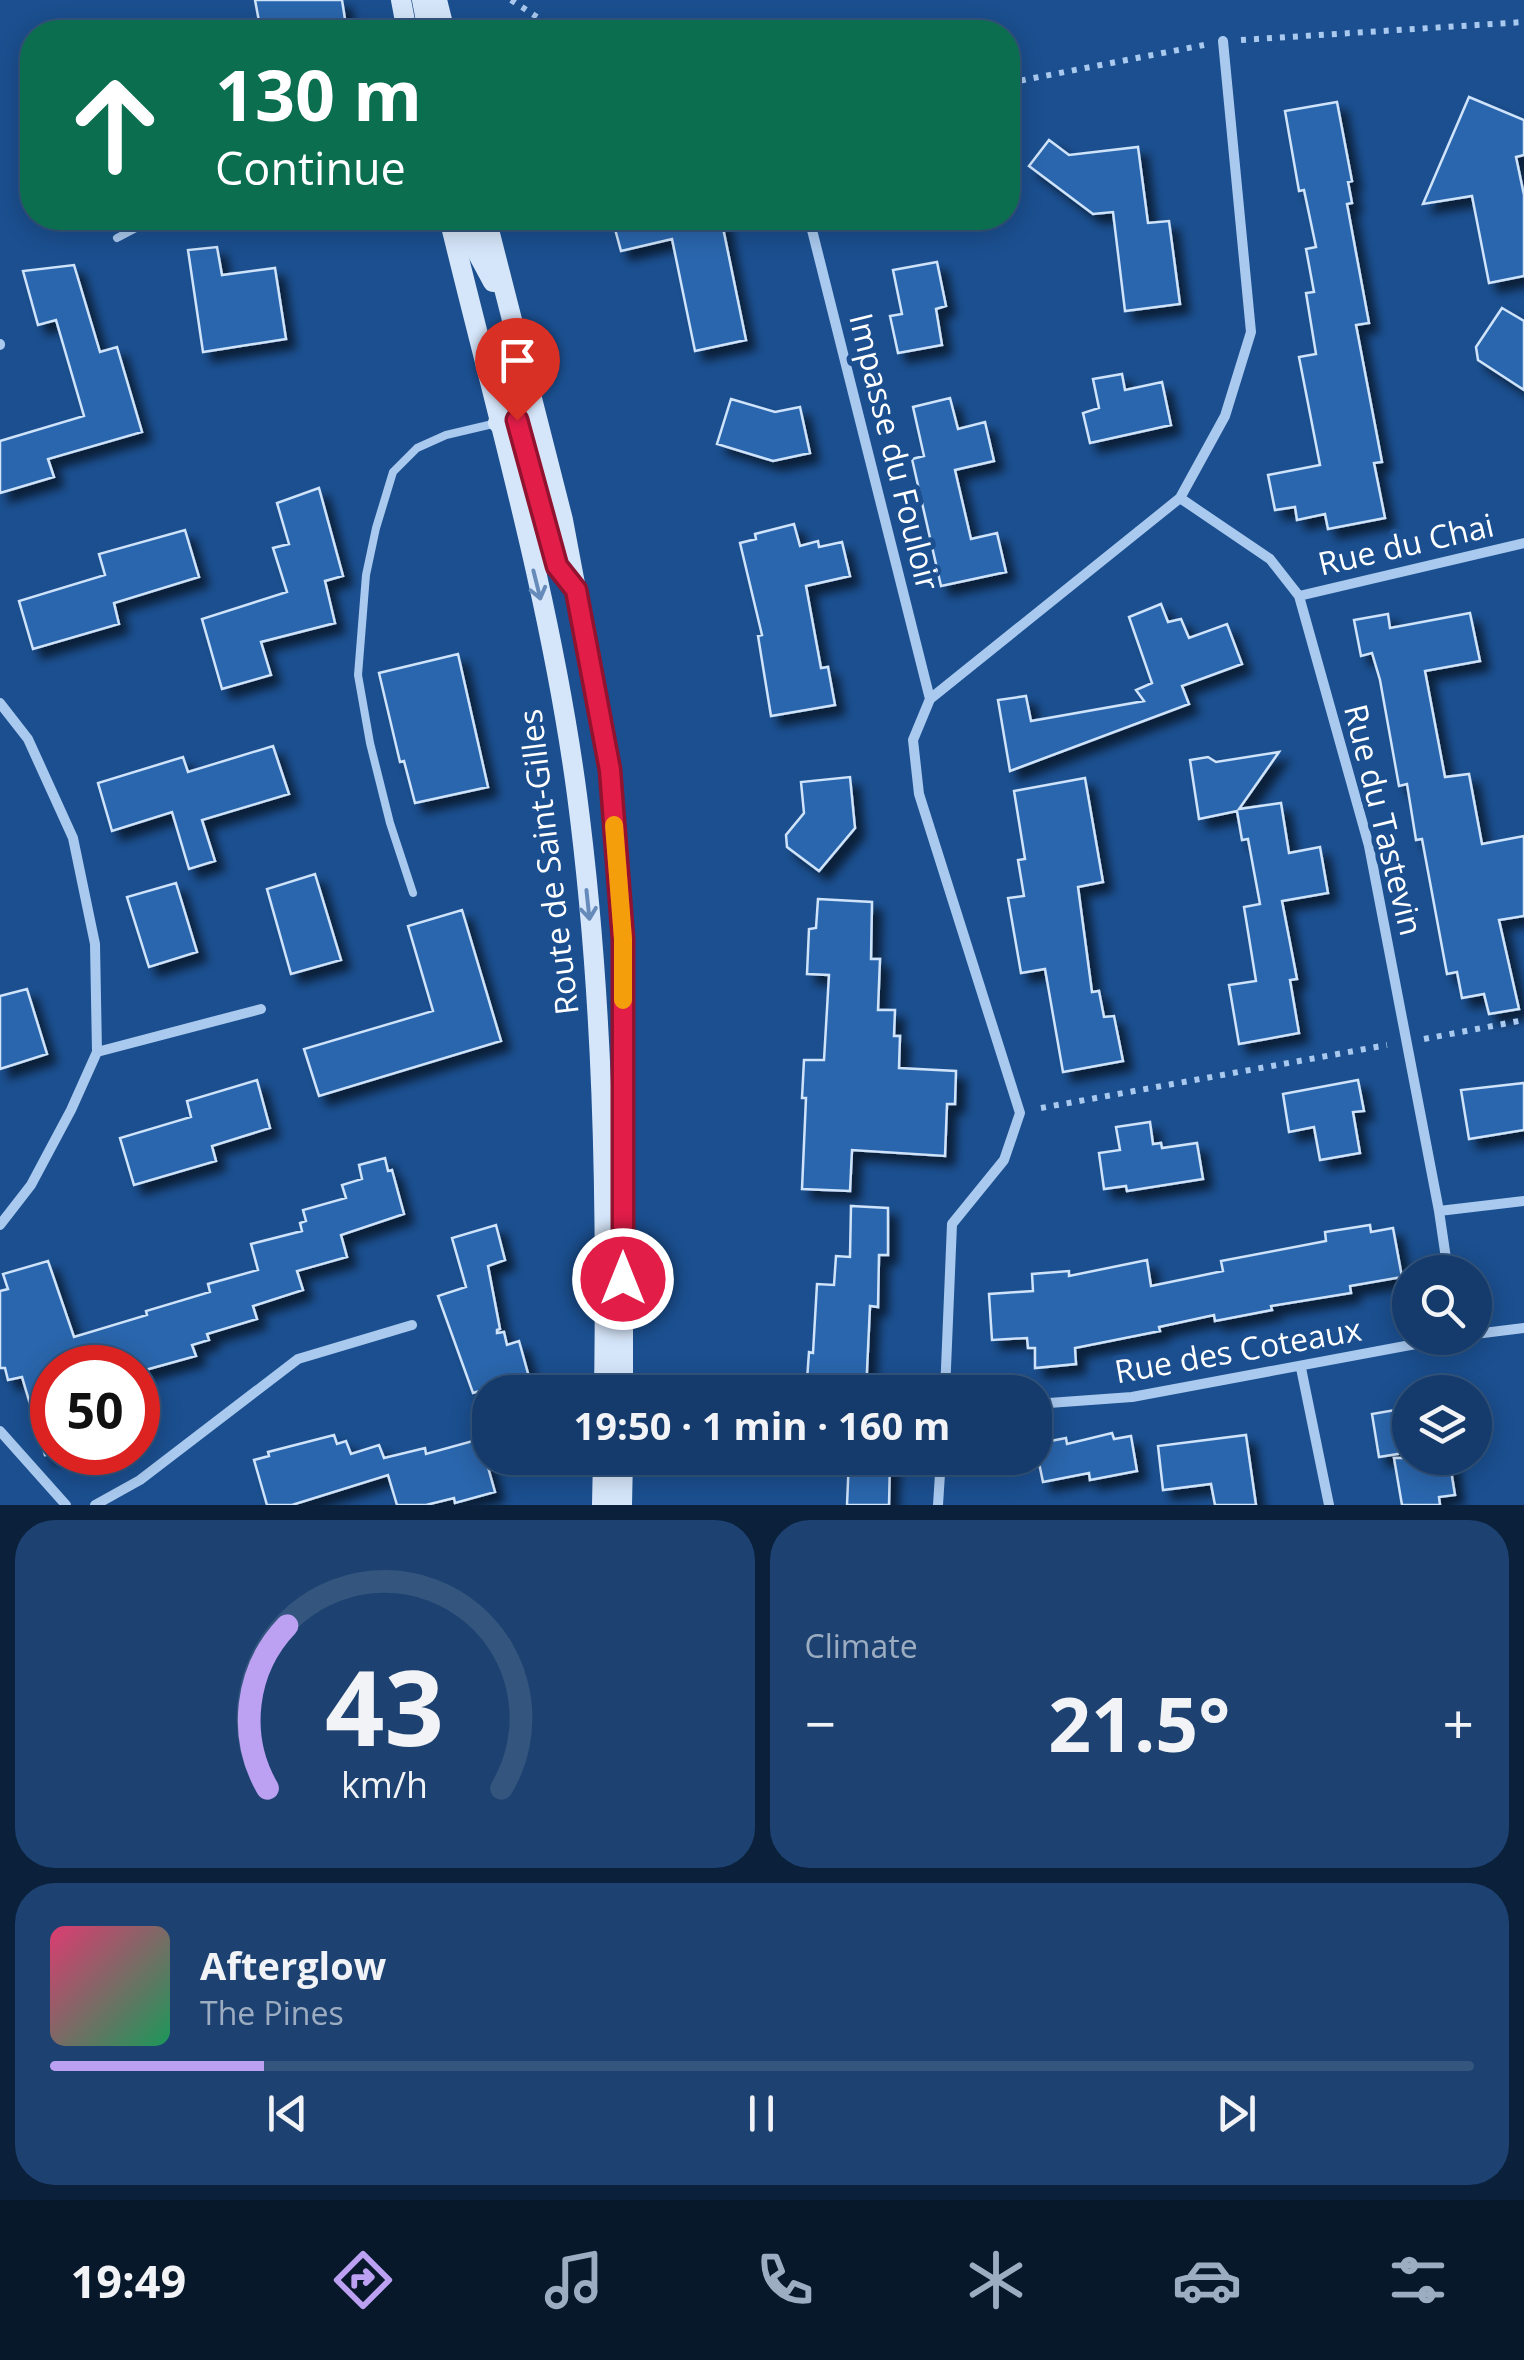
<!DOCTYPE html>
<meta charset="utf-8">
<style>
body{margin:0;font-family:"Open Sans",sans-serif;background:#1d4271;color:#f1f3f6;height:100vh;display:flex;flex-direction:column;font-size:38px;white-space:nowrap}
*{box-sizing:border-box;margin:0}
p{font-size:32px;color:#9dadc1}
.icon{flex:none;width:55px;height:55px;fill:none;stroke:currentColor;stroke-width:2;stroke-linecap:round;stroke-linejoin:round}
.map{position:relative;height:1505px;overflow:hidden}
.sheet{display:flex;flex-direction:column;gap:15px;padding:15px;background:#0b203b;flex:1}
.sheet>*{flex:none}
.guide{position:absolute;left:20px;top:20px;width:1000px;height:210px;border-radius:40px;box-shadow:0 5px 25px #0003,0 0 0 2px #33557e;background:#0b6e4f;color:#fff;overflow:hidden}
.buttons{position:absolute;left:1392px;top:1255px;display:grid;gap:20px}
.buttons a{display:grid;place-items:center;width:100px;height:100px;border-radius:50%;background:#143b6b;box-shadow:0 5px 25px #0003,0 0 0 2px #33557e;font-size:50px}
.speed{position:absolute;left:30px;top:1345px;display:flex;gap:20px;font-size:50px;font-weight:700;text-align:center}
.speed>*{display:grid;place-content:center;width:130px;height:130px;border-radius:50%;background:#143b6b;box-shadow:0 5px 25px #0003,0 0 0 2px #33557e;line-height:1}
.speed .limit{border:15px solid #d22;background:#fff;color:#111}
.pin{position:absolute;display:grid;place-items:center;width:85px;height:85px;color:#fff;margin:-102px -42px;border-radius:50% 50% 50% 0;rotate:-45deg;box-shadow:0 0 10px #0007}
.pin .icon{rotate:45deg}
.me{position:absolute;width:110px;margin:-55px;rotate:0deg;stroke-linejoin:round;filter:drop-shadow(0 0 8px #0008)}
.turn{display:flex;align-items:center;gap:35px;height:210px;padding:0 30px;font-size:45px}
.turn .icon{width:130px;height:130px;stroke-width:2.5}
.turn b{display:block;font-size:70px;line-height:85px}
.big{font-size:75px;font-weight:700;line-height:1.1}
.sheet .widget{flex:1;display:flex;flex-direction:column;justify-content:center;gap:15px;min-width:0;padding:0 35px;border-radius:40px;background:#1d4271}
.sheet .dial{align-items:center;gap:0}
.dial svg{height:260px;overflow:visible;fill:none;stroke:#33557e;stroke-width:7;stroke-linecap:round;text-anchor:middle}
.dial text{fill:#f1f3f6;stroke:none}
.song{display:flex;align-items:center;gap:30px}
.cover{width:120px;height:120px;border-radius:15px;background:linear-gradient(135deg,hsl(340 70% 55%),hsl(150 70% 35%))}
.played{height:10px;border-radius:5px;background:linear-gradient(90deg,#bca0f2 15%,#33557e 15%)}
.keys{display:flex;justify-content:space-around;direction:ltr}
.heat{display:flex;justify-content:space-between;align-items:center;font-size:55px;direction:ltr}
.sheet .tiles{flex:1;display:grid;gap:15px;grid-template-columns:1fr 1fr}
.widget:last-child{grid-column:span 2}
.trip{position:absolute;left:472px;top:1375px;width:580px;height:100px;border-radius:40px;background:#143b6b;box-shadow:0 5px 25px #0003,0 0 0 2px #33557e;font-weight:700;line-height:100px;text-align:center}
.dock{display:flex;height:160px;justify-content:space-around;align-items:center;background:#08182b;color:#9dadc1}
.dock .icon{width:70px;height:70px}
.dock .active{color:#bca0f2}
.dock b{font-size:45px;color:#f1f3f6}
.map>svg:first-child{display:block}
.building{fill:#2a66ad;stroke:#cfe3fa;stroke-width:2.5;filter:url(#shadow)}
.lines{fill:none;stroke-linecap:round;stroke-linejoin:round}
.path{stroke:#a9c9ee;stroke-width:6;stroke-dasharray:5 8;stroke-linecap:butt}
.lane{stroke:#a9c9ee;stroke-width:8}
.street{stroke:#a9c9ee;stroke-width:10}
.secondary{stroke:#d6e6fa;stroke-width:20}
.oneway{stroke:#668bba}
.route-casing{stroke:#92132f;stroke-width:25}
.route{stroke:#e11d48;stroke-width:18}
.slow{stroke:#f59e0b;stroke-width:18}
.labels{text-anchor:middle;stroke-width:10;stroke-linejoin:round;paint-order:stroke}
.street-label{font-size:32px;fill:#fff;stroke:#1b4f8f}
</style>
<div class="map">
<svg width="1524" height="1505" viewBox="0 0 1524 1505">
<defs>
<filter id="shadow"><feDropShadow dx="9" dy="9" stdDeviation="5" flood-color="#0009"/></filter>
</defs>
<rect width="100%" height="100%" fill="#1b4f8f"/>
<path class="building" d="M255,0H342L347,32H261Z
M1469,97L1524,120V155L1516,157L1524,195V276L1489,283L1472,196L1423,204Z
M1337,102L1352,181L1348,182L1352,203L1347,204L1369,323L1356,325L1382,462L1374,463L1385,518L1328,529L1325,514L1297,520L1295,507L1275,510L1268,475L1320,465L1299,357L1316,354L1306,293L1314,292L1306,249L1316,247L1304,190L1299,191L1285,111Z
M1049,140L1069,155L1138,147L1148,223L1169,221L1180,304L1125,311L1113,212L1093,214L1029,166Z
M612,218H721L746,340L695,351L672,239L621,251Z
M217,247L222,275L275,268L286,339L203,352L188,250Z
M937,262L946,306L936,309L942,345L898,353L890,316L902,314L893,270Z
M74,265L100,352L117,347L142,432L48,459L54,477L0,493V441L84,416L56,320L38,325L23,271Z
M1502,308L1524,321V390L1478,360L1476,347Z
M1122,374L1125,390L1162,382L1171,425L1090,443L1083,413L1099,408L1093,379Z
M950,398L958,429L985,422L994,461L955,470L971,539L997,533L1006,572L941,586L912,459L924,456L913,407Z
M731,399L775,412L800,407L810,453L773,461L717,444Z
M319,488L343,576L325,581L335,623L261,642L271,675L222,689L202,619L287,592L273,548L289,544L277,503Z
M794,524L800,546L818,541L819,547L842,542L850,576L806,586L821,668L828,667L835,705L771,716L758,636L762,635L740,543L756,539L755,534Z
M185,530L199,577L114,603L119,624L33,649L19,601L105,575L99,554Z
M1161,604L1168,622L1181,619L1189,638L1227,624L1242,664L1182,686L1189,704L1010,771L998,700L1026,696L1031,721L1144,701L1136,690L1152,683L1129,617Z
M1470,613L1480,661L1425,671L1445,777L1469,774L1482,844L1524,836V916L1499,920L1519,1009L1489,1014L1484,994L1462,998L1457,972L1447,974L1422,839L1416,840L1407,784L1399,786L1380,680L1372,653L1361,656L1354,620L1388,614L1390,628Z
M458,654L488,787L415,803L404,761L400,762L379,673Z
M273,746L289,794L202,820L215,861L189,869L172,812L112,831L98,783L183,757L188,772Z
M1279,752L1239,809L1281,803L1289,853L1320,847L1328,893L1282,901L1297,979L1290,980L1299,1033L1239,1044L1229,985L1256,981L1244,907L1260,904L1248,839L1242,840L1237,811L1199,819L1190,760L1208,757L1216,762Z
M850,777L855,828L819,871L787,847L786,835L804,813L801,782Z
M1085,778L1103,882L1078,887L1092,992L1099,991L1104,1017L1114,1016L1123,1061L1063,1072L1045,969L1021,973L1008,898L1024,896L1018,860L1025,859L1014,791Z
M315,874L341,960L291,974L267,889Z
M176,883L197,952L149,967L127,897Z
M818,899L872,902L871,959H880L878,1010H895L894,1036H900L899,1068L956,1071L955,1104H947L945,1156L852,1150L850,1191L802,1189L806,1098H802L804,1060H824L829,975L807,974L809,929L816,928Z
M462,910L501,1041L319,1096L304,1049L433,1011L408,926Z
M27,989L47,1054L0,1069V996Z
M257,1080L270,1128L212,1146L216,1161L134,1185L120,1138L191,1117L187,1101Z
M1358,1080L1364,1111L1353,1112L1360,1153L1320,1160L1314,1127L1289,1132L1283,1094Z
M1524,1083V1130L1469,1139L1461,1090Z
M1150,1122L1153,1144L1161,1143L1162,1148L1197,1143L1203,1179L1127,1191L1126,1186L1104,1189L1099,1153L1120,1150L1116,1127Z
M385,1158L388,1171L392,1170L404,1214L341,1235L347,1257L297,1271L303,1290L253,1306L257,1319L207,1334L209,1340L192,1345L196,1356L138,1372V1368H52V1454L45,1455L22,1377L8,1380L5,1368H0V1291L8,1289L3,1274L48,1261L74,1337L147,1315L146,1311L210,1292L208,1284L258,1270L251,1244L302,1231L300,1223L306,1221L303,1210L346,1198L342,1185L362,1179L359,1165Z
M851,1206L888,1208V1255H879L878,1307L870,1306L866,1392H818L819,1380H807L809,1352L813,1353L817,1284L834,1285L836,1256L850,1257Z
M496,1225L505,1260L488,1266L500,1329L497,1330V1333L504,1332L507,1345L519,1341L529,1377L473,1393L438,1296L466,1287L452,1238Z
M1370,1225L1371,1232L1393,1228L1402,1277L1350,1286L1351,1293L1271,1306L1272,1310L1215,1321L1214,1315L1159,1327L1160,1331L1075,1348L1076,1364L1035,1368V1348H1028L1027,1338L992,1340L989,1294L1033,1291L1032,1274L1069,1271V1276L1147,1260L1151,1286L1223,1271L1221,1261L1326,1241L1325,1232Z
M1407,1408L1410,1452L1379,1457L1372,1414Z
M1112,1433L1114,1439L1131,1436L1137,1471L1090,1480L1089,1473L1043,1482L1035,1444L1066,1438L1067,1444Z
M334,1435L337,1444L346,1441L351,1454L379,1445L384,1458L425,1448L426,1454L480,1439L495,1492L455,1503L454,1498L426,1505H397L388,1475L292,1505H267L254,1460L269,1456L268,1452Z
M1246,1435L1256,1505H1215L1211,1484L1163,1490L1158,1446Z
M849,1458L890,1461L889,1505H847Z
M1394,1458H1449L1455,1495L1439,1497L1440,1505H1402Z"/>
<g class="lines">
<path class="path" d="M511,0L560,32
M1241,40L1524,22
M1008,83L1204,45
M1424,1039L1524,1020
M1041,1108L1387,1045"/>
<path class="lane" d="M117,238L155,218
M413,893L390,823L370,743L358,675L366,575L376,528L393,472L417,448L446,435L497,423"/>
<path class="street" d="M809,218L930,699
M0,344V345
M1180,498L1270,559L1299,596L1369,846L1439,1211
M1299,596L1524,543
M0,703L28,739L73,838L95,944L97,1052L71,1110L31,1185L0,1225
M97,1052L261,1009
M1448,1272L1439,1211L1524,1201
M1475,1334L1524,1328
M1301,1368L1329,1505
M945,1392L952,1224L1004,1160L1020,1113L919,794L913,740L930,699L1180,498L1225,416L1251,332L1223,41
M1035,1404L1132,1397L1448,1338
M0,1431L66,1505
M95,1505L140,1480L298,1359L412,1325
M938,1505L941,1458"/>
<path class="secondary" d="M401,0L407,32
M422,0L426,21L436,32
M437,0L445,32
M449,218C495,408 551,600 577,795C603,993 607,1193 604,1392
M469,218L479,256L493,282
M486,218L563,520L610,770L623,939V1392
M498,423L517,420L557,566L572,584
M602,1505L603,1458
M622,1505L623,1458"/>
</g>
<defs><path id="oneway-shaft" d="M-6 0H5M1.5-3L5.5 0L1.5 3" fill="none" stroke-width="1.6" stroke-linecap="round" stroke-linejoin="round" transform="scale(2.5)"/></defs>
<g class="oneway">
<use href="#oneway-shaft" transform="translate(537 585) rotate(76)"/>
<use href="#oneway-shaft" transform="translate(588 905) rotate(84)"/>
</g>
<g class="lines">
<defs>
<path id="route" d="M517,420L557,566L576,590L610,770L623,939V1279"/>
</defs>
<use href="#route" class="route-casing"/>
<use href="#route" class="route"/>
<path class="slow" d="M614,825L623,939V1000"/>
</g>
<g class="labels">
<g class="street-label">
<text transform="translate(894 452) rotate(76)" y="11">Impasse du Fouloir</text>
<text transform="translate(1406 545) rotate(-13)" y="11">Rue du Chai</text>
<text transform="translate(1383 820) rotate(76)" y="11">Rue du Tastevin</text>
<text transform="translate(549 862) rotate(-97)" y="11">Route de Saint-Gilles</text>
<text transform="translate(1238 1351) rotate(-10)" y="11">Rue des Coteaux</text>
</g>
</g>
</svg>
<div class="buttons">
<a><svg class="icon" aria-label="search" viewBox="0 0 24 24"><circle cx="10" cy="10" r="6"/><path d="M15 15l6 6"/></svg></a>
<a><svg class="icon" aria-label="layers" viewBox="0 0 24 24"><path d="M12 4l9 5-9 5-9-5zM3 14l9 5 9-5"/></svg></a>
</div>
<div class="speed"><div class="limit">50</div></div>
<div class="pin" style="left:517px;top:420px;background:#d93025"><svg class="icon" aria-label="arrive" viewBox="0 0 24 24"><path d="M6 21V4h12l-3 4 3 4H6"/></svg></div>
<svg class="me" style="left:623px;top:1279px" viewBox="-20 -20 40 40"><circle r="17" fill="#e11d48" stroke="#fff" stroke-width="3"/><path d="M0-11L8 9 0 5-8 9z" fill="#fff"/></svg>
<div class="trip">19:50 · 1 min · 160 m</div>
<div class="guide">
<div class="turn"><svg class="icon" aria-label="ahead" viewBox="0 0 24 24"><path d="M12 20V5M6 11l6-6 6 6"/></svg><div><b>130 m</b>Continue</div></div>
</div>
</div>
<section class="sheet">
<div class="tiles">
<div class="widget dial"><svg viewBox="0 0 100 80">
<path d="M14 69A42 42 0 1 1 86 69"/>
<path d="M14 69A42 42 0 0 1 20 19" stroke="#bca0f2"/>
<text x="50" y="56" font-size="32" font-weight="700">43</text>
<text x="50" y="72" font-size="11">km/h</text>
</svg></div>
<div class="widget"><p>Climate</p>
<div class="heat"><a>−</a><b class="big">21.5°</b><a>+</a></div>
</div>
<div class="widget">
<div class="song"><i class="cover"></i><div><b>Afterglow</b><p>The Pines</p></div></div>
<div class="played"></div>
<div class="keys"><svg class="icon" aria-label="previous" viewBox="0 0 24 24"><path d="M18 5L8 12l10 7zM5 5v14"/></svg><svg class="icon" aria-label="pause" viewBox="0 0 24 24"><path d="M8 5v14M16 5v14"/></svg><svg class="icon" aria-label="next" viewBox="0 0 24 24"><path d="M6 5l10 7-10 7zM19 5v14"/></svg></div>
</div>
</div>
</section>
<nav class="dock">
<b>19:49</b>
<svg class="icon active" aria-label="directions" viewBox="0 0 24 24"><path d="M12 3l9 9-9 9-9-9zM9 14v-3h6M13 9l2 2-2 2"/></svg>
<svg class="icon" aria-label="music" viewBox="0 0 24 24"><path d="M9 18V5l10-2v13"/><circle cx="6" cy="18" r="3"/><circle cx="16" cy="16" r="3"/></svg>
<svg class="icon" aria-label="phone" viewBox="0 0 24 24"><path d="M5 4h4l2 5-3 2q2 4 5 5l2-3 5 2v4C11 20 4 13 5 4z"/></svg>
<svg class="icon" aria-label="climate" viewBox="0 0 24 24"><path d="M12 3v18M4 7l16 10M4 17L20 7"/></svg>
<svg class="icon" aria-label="car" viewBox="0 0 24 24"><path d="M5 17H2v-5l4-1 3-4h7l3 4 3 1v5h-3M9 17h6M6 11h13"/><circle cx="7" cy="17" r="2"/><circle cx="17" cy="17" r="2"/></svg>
<svg class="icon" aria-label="filters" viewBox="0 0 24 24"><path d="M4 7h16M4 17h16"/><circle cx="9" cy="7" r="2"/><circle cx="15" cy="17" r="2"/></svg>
</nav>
